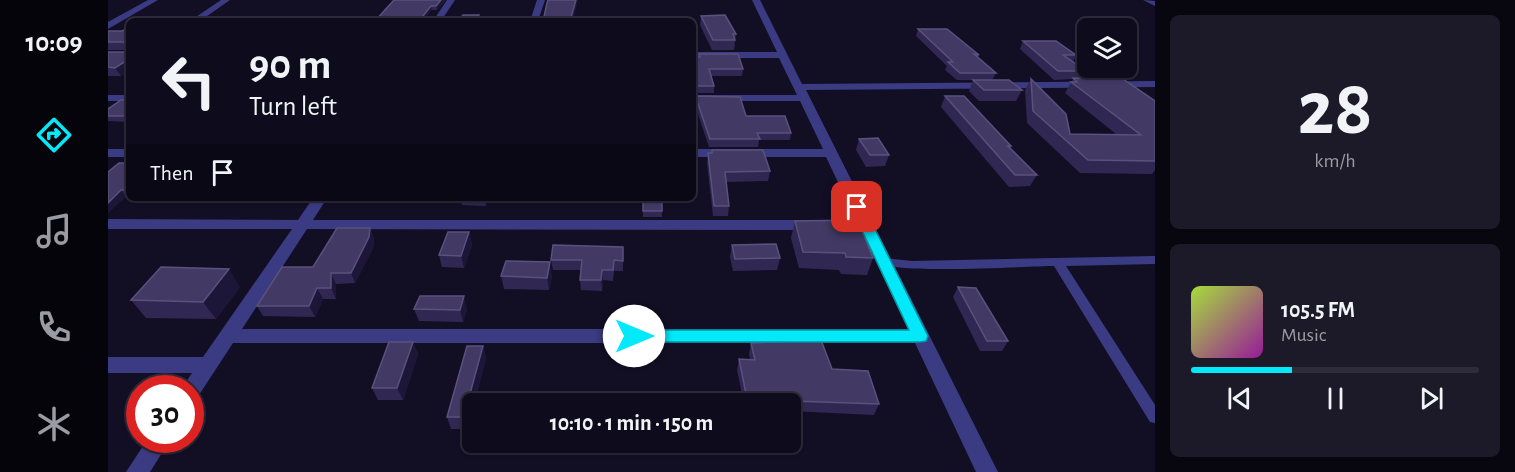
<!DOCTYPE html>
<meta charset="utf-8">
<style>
body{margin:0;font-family:"Alegreya Sans",sans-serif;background:#1c1929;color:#f1f3f6;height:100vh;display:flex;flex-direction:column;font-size:22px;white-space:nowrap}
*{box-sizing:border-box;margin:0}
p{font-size:20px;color:#9b9ba3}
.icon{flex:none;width:33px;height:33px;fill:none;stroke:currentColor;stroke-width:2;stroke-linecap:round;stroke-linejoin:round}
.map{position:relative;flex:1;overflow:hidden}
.side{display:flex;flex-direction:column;gap:15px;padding:15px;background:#08060f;width:360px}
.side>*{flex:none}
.hud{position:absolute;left:18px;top:18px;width:570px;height:183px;border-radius:9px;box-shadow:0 2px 4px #0004,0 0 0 2px #2e2b3b;background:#0e0b1c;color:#f1f3f6;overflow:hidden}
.controls{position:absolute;left:969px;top:18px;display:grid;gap:12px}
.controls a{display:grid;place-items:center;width:60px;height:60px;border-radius:9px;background:#0e0b1c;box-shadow:0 2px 4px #0004,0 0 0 2px #2e2b3b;font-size:30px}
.speed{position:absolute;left:18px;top:375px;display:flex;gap:12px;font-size:30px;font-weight:700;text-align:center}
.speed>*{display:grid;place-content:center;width:78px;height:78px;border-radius:50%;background:#0e0b1c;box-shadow:0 2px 4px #0004,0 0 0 2px #2e2b3b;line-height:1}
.speed .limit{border:9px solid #d22;background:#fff;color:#111}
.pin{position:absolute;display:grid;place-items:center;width:51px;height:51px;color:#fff;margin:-26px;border-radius:12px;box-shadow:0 3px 9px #0006}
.me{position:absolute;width:66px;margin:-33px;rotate:90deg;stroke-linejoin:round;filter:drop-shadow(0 0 4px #0008)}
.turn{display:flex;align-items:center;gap:21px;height:126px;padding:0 24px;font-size:27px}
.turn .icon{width:78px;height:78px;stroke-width:2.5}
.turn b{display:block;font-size:42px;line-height:51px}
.then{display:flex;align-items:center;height:57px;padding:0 24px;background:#0003;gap:12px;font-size:22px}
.side .widget{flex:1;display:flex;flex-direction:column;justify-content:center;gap:9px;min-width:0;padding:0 21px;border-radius:9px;background:#1c1929}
.side .dial{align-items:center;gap:0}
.dial b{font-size:78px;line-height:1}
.song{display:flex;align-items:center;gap:18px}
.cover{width:72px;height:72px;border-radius:9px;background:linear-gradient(135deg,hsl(80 70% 55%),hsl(300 70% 35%))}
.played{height:6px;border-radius:3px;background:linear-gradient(90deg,#03e9fa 35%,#2e2b3b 35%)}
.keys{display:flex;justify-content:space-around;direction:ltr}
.trip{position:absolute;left:354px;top:393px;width:339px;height:60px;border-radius:9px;background:#0e0b1c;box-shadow:0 2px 4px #0004,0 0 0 2px #2e2b3b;font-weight:700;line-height:60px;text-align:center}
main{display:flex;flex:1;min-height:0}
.dock{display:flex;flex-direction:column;width:108px;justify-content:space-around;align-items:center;background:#06040b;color:#9b9ba3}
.dock .icon{width:42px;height:42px}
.dock .current{color:#03e9fa}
.dock b{font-size:27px;color:#f1f3f6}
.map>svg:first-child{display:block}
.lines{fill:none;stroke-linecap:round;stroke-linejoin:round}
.lane{fill:#3b3b83;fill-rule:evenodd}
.street{fill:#3b3b83;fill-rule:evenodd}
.wall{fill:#302853}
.shaded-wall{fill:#1c1639}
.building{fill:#423a65;stroke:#59527d;stroke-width:1.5}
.route{fill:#03e9fa;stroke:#0297a2;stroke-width:1.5}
</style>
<main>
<nav class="dock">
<b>10:09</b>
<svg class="icon current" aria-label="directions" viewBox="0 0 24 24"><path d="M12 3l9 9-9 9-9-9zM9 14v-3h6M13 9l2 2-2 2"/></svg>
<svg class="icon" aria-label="music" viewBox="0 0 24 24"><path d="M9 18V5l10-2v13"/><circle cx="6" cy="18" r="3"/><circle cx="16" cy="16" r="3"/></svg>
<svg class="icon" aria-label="phone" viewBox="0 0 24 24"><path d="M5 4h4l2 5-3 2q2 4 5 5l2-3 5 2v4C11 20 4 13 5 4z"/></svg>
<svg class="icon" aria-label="climate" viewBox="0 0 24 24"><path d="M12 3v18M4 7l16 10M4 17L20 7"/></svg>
</nav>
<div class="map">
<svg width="1047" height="472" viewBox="0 0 1047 472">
<rect width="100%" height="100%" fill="#120f25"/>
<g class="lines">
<path class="lane" d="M1047,256V264L958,266L1047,405V423L1042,422L946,266C920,266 783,275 770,262L776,258L804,261Z"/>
<path class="street" d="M40,0H50L0,29V22Z
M113,0H122L92,21H82Z
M339,0H347L333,21H325Z
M429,0H437L430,21H422Z
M644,0H652L694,84L1047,81V87L698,90L890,472H868L807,343H125L89,398L82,400V388H74L84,373H0V357H95L184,229H0V219L190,220L205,198H219L205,220H707L714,225L707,230L199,229L134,329H800L718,157H585V149H715L692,101H585V95H689L671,58H585V52H669Z
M1035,0L1047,1V6Z
M0,95H21V101H0Z
M0,149H21V157H0Z
M39,440H62L42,472H18Z"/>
</g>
<path class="wall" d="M338,0L329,10H324L267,21Z
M593,16L628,34L626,50H604L592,25Z
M21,28V71L13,76H0V52H21L19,50H0V31H14Z
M810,29L871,55L870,58L888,73L884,80H849L837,70L839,66L808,36Z
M915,41L968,55L965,62L978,71L974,78L1047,101V170L1044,174L972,173L919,123L917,90L923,79L962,134H1008L957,93L965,79L946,80L912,49Z
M591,54L635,69L634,76H603L606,86V93H585V57H591Z
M865,80L914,90L908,101H871L861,91Z
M585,96L683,133L682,140H651L650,147H601L588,108H585Z
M837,96L903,146L902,148L929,175L922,186L901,187L833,107Z
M21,100V120L19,122L0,121V109Z
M751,139L781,155L777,166L758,167L748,150Z
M604,150L662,171L660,181L618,182L621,206L620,216H605L599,163L600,153H603Z
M21,163V196H18L0,213V172Z
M319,198H390L389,201H379L378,206L354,205L353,200L320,199Z
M535,198L554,211V217H535Z
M687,221L759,233L757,238L765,258L759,275L733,274L731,270L691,268L683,238Z
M262,228L266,239L265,248L247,283L228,284V299H215L207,317L155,316L149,306Z
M361,232L364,245L356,268L334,267L331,255Z
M624,245L672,258L669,270L625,271L622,257Z
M515,247V271H506L505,281L495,280L494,291L473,290L472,280L473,270H445L443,260Z
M444,275L441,290L396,289L393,276Z
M132,287L108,319L38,318L23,300Z
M850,287L900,341L894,351H872L845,297Z
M306,309H359L355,322L311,321Z
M305,342L310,354L295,400H270L264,388Z
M643,343L724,369L771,404L766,415L682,411V404H636L629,370L631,359L642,360L641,354Z
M375,346L378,358L367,401L364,404V429H343L339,417Z"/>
<path class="shaded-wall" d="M333,0H338L329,10L328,6Z
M468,0H470L465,21H462Z
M323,6L324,10L315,21H311Z
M371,15L372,21H367Z
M21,59V71L13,76L7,68Z
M21,112V120L19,122L15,116Z
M13,190L18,196L0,213V203Z
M376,198H379V201L378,206Z
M262,228L266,239L265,248L247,283L243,273Z
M361,232L364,245L356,268L353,256Z
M442,262L444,275L441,290L439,278Z
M121,269L132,287L108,319L95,302Z
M494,270L495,280L494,291L493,280Z
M223,273L228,284V299L223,288Z
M209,288L215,299L207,317L201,306Z
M356,296L359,309L355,322L352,310Z
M305,342L310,354L295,400L289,388Z
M375,346L378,358L366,404L360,401Z"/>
<path class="building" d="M286,0H333L328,6H323L311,21H267Z
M440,0H468L462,21H435L439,3Z
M355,15H371L367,21H350Z
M617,15L628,34H625L627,40H605L593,16Z
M41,17L72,18L67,21H34Z
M21,28V47L18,48L16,42H0V31H14Z
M810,29H839L871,55L866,54L888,73H852L840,62H845Z
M915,41H948L968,55H955L978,71H950Z
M0,52H21V59L7,68L0,67Z
M591,54H630L635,69H601L606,86H585V57H592Z
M965,78L1015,79L1047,101V161L980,160L925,111L923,79L958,114L962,134L1033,135L963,82H969Z
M865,80H901L914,90H876Z
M585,96L632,97L638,116H677L683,133H649L652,139H602L589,101H585Z
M837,96H856L903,146H900L929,175H907Z
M13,100H21V112L15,116H0V109Z
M770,138L781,155H762L751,139Z
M604,150H655L662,171L617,172L621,206H606L600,153H604Z
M11,163H21V190H13L0,203V172Z
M535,198H554V211H535Z
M751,220L759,233H755L765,258L738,257L737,253L695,252L687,221Z
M229,228H262L261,237L243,273H223V288H209L201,306H149L174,267H205Z
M340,232H361L353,256L331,255Z
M668,244L672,258L627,259L624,245Z
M445,245L515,247V261L506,260L505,270H494L493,280H472L474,260H443Z
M398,261L442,262L439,278L393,276Z
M53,267L121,269L95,302L23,300Z
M850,287L868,288L900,341H879Z
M312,296H356L352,310L306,309Z
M713,340L724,369L760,371L771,404L655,400L656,404H640L631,359L647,360L643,343Z
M281,342H305L289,388H264Z
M359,346H375L360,401L436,402V404H364V417H339Z"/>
<path class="route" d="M749,203L756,207L820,336L818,341L812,342H526L520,341L517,336L520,331L526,330H801L743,207Z"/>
</svg>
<div class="controls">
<a><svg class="icon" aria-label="layers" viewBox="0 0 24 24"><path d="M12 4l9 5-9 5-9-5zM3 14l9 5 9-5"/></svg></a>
</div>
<div class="speed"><div class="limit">30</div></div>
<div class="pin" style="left:749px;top:207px;background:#d93025"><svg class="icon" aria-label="arrive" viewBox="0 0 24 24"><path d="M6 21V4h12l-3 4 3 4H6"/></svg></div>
<svg class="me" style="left:526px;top:336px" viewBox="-20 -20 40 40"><circle r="19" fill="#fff"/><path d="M0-13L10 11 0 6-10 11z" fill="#03e9fa"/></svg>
<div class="trip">10:10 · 1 min · 150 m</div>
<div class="hud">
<div class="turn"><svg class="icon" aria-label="left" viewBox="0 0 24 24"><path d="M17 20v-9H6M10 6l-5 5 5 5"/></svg><div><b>90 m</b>Turn left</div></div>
<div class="then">Then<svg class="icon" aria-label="arrive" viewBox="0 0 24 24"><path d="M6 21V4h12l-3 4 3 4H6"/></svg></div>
</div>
</div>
<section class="side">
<div class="widget dial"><b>28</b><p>km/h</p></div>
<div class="widget">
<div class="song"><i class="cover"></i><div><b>105.5 FM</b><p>Music</p></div></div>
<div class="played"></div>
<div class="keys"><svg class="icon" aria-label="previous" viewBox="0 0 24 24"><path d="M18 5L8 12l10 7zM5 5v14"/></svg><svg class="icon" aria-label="pause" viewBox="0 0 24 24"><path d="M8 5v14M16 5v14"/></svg><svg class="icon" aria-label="next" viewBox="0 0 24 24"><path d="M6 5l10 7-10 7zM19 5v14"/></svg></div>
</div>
</section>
</main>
